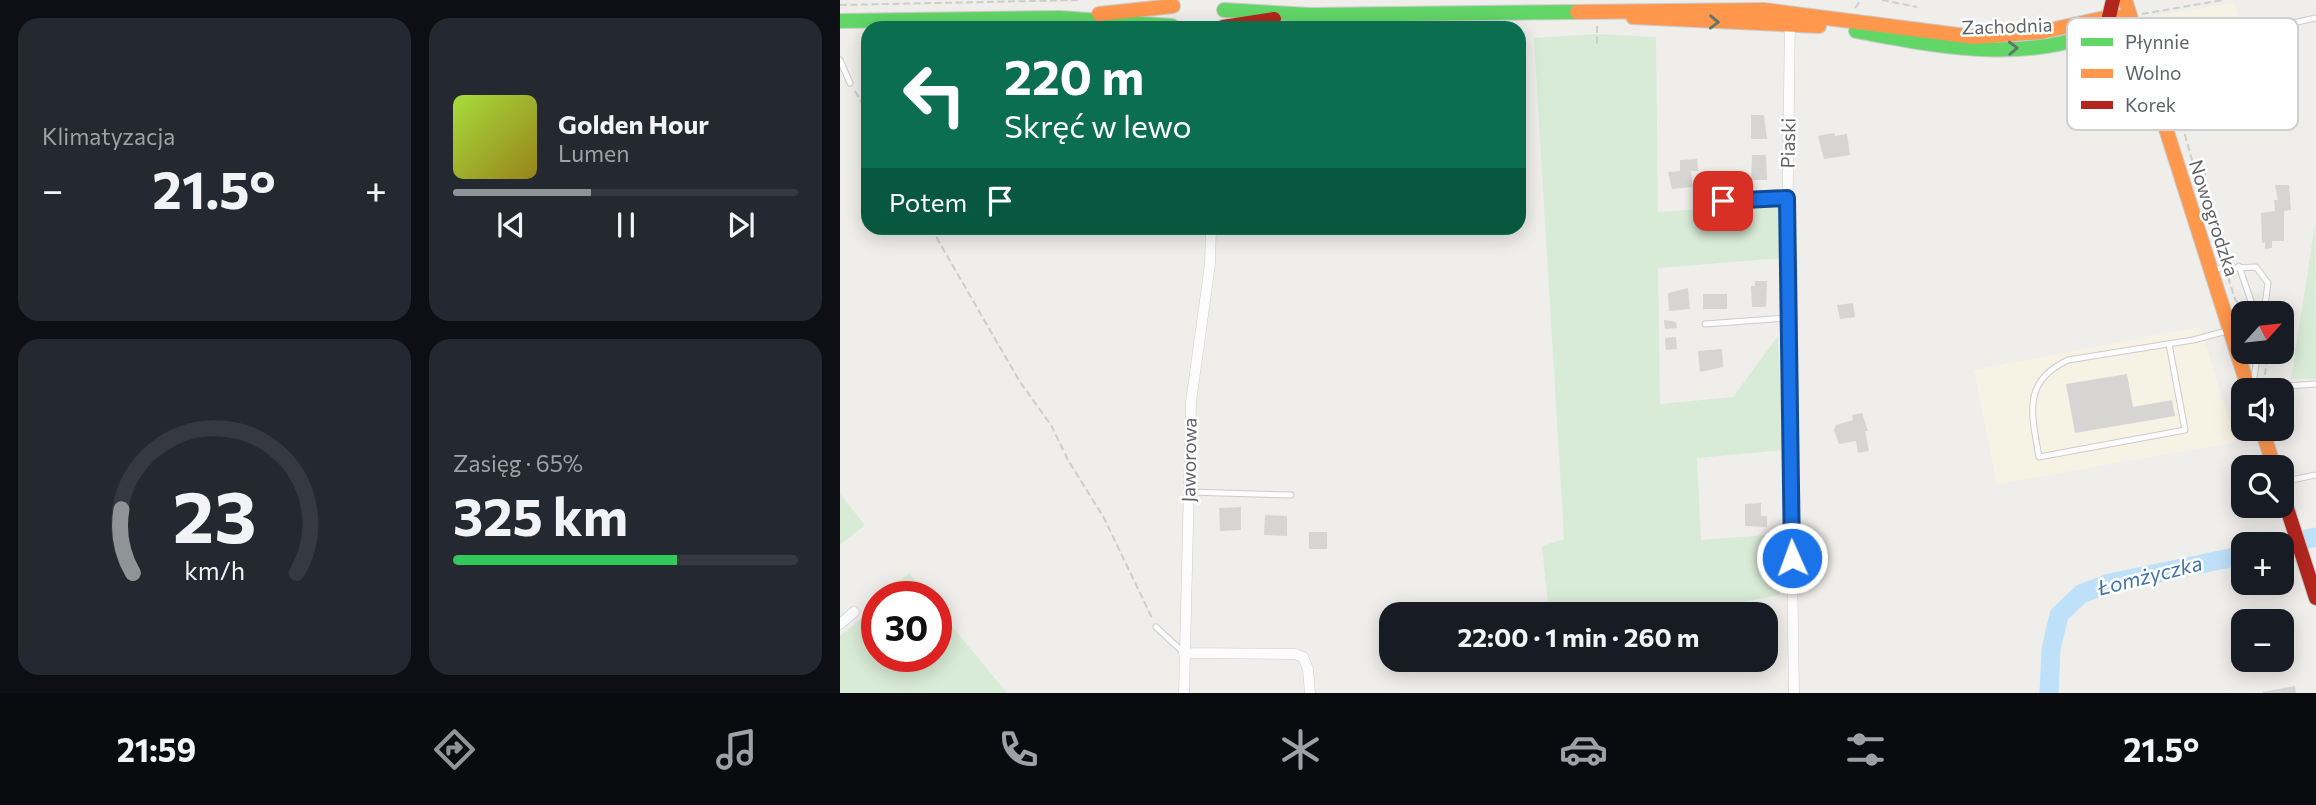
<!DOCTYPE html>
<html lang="pl">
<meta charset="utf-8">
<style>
body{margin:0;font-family:Commissioner,sans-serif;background:#242831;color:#f1f3f6;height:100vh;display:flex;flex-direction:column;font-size:26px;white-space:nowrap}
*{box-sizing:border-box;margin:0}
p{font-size:23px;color:#9ea1a6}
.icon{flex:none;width:38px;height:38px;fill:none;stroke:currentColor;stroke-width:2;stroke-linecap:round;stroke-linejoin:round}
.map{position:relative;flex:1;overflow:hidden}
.sheet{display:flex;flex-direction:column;gap:18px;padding:18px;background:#0d0f14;width:840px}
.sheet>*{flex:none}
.top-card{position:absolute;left:21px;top:21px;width:665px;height:214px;border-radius:21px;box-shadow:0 4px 18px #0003;background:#0b6e4f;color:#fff;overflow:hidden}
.needle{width:46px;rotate:63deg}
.fabs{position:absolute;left:1391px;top:301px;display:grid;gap:14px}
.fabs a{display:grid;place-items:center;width:63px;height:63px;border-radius:14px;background:#171b24;box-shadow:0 4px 18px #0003;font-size:35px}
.speed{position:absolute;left:21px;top:581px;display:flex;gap:14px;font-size:35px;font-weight:700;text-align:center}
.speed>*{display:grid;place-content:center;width:91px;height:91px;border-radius:50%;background:#171b24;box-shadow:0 4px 18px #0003;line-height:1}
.speed .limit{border:10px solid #d22;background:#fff;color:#111}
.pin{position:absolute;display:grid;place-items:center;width:60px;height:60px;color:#fff;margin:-30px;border-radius:14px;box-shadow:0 4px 10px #0006}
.me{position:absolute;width:77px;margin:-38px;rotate:358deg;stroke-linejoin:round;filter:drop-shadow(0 0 5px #0008)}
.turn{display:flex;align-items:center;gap:24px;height:147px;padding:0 28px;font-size:32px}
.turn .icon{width:91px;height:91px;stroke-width:2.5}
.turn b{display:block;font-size:49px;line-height:60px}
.then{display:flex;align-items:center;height:66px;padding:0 28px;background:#0003;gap:14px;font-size:26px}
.big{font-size:52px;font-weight:700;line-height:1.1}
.sheet .card{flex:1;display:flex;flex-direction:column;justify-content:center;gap:10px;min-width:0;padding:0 24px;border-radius:21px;background:#242831}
.sheet .dial{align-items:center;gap:0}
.dial svg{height:182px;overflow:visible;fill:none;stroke:#363941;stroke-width:7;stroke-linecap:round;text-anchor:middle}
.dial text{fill:#f1f3f6;stroke:none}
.song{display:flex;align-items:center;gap:21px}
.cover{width:84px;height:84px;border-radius:10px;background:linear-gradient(135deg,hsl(80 70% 55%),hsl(50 70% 35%))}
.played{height:7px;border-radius:4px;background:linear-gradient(90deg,#919496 40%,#363941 40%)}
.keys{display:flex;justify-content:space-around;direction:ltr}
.heat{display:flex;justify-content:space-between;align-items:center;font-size:38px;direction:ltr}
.charge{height:10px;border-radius:5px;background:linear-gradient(90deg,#34c759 65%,#363941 0)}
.sheet .tiles{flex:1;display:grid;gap:18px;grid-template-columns:repeat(2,1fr)}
.trip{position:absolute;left:539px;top:602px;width:399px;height:70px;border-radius:21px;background:#171b24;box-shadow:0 4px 18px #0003;font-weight:700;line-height:70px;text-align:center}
.dock{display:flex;height:112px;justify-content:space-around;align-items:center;background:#090b0e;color:#9ea1a6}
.dock .icon{width:49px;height:49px}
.dock .active{color:#919496}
.dock b{font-size:32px;color:#f1f3f6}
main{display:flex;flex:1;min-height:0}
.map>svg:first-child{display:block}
.commercial{fill:#f7f3e4}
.green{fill:#d8ebd6}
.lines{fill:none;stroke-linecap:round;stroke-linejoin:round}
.river{stroke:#bfe0f9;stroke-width:19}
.building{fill:#d6d5d3}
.lane-casing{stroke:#cbcccc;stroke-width:7}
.street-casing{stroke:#cbcccc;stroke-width:11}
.fast-casing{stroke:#cacacb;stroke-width:16}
.slow-casing{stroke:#cacacb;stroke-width:16}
.jam-casing{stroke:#cacacb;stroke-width:16}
.path{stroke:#cacfcc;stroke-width:2;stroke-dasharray:7 3.5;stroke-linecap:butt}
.lane{stroke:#fdfcfc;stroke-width:5}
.street{stroke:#fdfcfc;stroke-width:10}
.fast{stroke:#63d668;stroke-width:14}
.slow{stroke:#ff974d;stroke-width:14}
.jam{stroke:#b3261e;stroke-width:14}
.oneway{stroke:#607468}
.route-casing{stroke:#114b97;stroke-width:18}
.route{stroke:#1a73e8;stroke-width:12}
.labels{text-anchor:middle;stroke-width:5;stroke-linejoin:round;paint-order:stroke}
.street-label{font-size:19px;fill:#5f6368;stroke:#fff}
.water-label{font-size:21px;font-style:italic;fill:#4174aa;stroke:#fff}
.key{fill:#fff;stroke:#cfd0d2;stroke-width:2}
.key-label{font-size:19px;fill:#5f6368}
</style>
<main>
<section class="sheet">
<div class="tiles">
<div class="card"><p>Klimatyzacja</p>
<div class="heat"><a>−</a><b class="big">21.5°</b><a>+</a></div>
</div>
<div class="card">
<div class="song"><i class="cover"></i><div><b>Golden Hour</b><p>Lumen</p></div></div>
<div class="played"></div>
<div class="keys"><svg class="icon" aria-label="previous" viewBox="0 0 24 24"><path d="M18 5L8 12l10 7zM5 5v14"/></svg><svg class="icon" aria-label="pause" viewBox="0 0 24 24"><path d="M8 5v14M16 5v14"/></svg><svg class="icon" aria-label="next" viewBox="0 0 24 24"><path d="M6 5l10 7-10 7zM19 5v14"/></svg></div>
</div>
<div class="card dial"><svg viewBox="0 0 100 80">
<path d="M14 69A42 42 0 1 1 86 69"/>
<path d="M14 69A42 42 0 0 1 9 41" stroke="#919496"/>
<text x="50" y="56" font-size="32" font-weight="700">23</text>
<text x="50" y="72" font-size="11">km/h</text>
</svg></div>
<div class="card"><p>Zasięg · 65%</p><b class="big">325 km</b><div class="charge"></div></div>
</div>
</section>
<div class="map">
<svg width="1476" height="693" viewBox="0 0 1476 693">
<rect width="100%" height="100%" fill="#efeeea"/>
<path class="commercial" d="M1394,3L1406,44L1420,42L1440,104L1347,125L1309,17Z
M1360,327L1396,442L1157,484L1134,370Z"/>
<path class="green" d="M757,34L816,37L818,212L940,204L942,258L818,268L820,404L893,397L938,336L943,450L857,458L861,540L940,534V595L841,614H709L702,546L724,539L694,38Z
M1475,224L1476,379H1451Z
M0,494L25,525L0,545Z
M69,573L88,597H41Z
M37,600V656H96V607L167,693H0V636L30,611L28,607Z"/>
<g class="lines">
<path class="river" d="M1442,545L1476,537
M1209,693L1211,649L1219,615L1241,594L1270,583L1404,555"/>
</g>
<path class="building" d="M911,115H924L927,139H911Z
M994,133L995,136L1007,134L1010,155L984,159L978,136Z
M912,155H926L927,180H911Z
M857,159L858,171H851L853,187L832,189L828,172L840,171V160Z
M1435,185H1449L1451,210L1444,211V241H1432V248L1425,249V242L1422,243L1421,213L1435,211L1434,200H1438Z
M915,281H927L926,307H912L911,286H915Z
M848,288L850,309L829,311L828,293Z
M863,294H887V309H863Z
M1013,303L1015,317L1000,319L997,305Z
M824,320L836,322L837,328L825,329Z
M836,337L837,349L826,350L825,338Z
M882,349L883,367L860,372L858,351Z
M1287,374L1293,407L1332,400L1335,416L1235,433L1226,384Z
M1022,413L1028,431H1025L1029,451L1018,453L1016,441L999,444L994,430L996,425L1013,420L1012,415Z
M921,503V516H927V527L905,526V504Z
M401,507V530L380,531L379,508Z
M425,515L447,516V536L424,535Z
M469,532H487V549H469Z
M858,660H884L885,671L858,672Z
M1455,686L1456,693H1423V692Z"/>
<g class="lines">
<defs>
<path id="lane" d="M1383,38L1476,18
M0,60L10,83
M1308,62L1383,38L1402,101L1326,120
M883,201L947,198
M1399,266L1415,313
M1371,269L1416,267L1428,283L1424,313
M865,324L948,318
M1329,344L1345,430L1199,457C1192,415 1181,382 1228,360L1353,340L1387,331
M1414,382L1430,387L1476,384
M1413,383L1418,352
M1442,482L1476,475
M349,492L451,495
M316,627L344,653"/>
<path id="street" d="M950,18L947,245L954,693
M0,624L14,612
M344,653L455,654L463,657L468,669L470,693
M344,693L351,402L370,264L371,228"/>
<path id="fast" d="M384,10L470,15L737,12
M0,21L220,18L332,26
M1016,31C1109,49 1204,67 1290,17"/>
<path id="slow" d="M1285,0L1409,390
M737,12L924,10L1134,37L1201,32L1269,17H1290
M259,14L333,6
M793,17L979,26
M1262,36L1285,43L1302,57
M1422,429L1434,467"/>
<path id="jam" d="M1269,17L1273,0
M383,27L434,19
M1442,493L1476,598"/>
</defs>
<use href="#lane" class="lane-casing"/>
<use href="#street" class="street-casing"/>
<use href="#fast" class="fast-casing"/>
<use href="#slow" class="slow-casing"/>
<use href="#jam" class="jam-casing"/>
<path class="path" d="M1042,0L1077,7
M0,5L240,0
M1015,8L1021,0
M1302,14L1383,0
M757,26V46
M1321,65L1336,110
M15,91L28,114
M1342,124L1363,200
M1353,176L1366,174
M91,228L180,382L211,425L228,460L264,518L313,620
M1388,277L1395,299L1405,313
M1425,375L1427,357"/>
<use href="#lane" class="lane"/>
<use href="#street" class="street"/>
<use href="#fast" class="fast"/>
<use href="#slow" class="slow"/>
<use href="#jam" class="jam"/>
</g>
<defs><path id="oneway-chevron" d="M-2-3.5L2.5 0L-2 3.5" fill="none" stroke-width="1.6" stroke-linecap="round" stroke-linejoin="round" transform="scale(1.75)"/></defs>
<g class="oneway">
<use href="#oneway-chevron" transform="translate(874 22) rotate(1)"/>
<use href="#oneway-chevron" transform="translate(1173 48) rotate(-2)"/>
</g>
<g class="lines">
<defs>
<path id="route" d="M883,201L947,198L952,558"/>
</defs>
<use href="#route" class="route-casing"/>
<use href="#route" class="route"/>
</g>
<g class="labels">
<g class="street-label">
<text transform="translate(1167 26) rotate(-2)" y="7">Zachodnia</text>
<text transform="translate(948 143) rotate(-89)" y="7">Piaski</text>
<text transform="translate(1374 218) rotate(72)" y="7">Nowogrodzka</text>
<text transform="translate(349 460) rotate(-89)" y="7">Jaworowa</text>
</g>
<g class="water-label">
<text transform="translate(1310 576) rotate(-14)" y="7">Łomżyczka</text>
</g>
</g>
<rect x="1227" y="18" width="231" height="112" rx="10" class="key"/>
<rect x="1241" y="38" width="32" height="8" fill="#63d668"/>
<rect x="1241" y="69" width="32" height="9" fill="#ff974d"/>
<rect x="1241" y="101" width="32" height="8" fill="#b3261e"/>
<g class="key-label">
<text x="1285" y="49">Płynnie</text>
<text x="1285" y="80">Wolno</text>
<text x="1285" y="112">Korek</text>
</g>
</svg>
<div class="fabs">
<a><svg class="needle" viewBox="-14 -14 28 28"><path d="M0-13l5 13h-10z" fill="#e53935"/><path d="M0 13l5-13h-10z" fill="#9ea1a6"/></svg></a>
<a><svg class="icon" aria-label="sound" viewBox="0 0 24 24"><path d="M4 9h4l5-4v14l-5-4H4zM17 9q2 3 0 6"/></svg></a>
<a><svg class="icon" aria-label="search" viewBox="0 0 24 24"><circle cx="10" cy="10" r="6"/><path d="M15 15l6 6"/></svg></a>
<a>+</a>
<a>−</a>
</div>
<div class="speed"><div class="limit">30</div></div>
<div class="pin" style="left:883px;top:201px;background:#d93025"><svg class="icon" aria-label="arrive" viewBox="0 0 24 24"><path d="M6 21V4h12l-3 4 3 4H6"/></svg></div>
<svg class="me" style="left:952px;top:558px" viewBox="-20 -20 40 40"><circle r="17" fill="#1a73e8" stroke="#fff" stroke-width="3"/><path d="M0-11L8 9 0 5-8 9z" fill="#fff"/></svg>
<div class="trip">22:00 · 1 min · 260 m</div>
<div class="top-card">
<div class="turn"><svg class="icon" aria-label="left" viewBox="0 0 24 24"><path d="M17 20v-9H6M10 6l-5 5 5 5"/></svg><div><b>220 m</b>Skręć w lewo</div></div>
<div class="then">Potem<svg class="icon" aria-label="arrive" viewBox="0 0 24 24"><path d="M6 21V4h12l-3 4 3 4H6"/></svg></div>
</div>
</div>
</main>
<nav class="dock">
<b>21:59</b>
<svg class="icon active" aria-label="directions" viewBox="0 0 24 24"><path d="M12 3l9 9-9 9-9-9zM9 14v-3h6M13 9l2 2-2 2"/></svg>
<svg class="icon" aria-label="music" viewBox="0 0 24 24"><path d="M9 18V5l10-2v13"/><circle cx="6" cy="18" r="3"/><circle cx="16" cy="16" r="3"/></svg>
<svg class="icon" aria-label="phone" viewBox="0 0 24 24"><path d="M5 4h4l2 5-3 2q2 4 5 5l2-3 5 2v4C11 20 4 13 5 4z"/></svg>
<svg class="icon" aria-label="climate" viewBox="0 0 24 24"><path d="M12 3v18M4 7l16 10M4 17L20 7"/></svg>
<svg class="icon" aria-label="car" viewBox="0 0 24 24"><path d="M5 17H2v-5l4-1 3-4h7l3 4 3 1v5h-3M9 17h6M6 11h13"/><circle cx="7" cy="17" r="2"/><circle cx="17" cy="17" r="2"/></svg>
<svg class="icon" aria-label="filters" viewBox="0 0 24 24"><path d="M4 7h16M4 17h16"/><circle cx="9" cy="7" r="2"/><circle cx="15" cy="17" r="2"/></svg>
<b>21.5°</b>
</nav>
